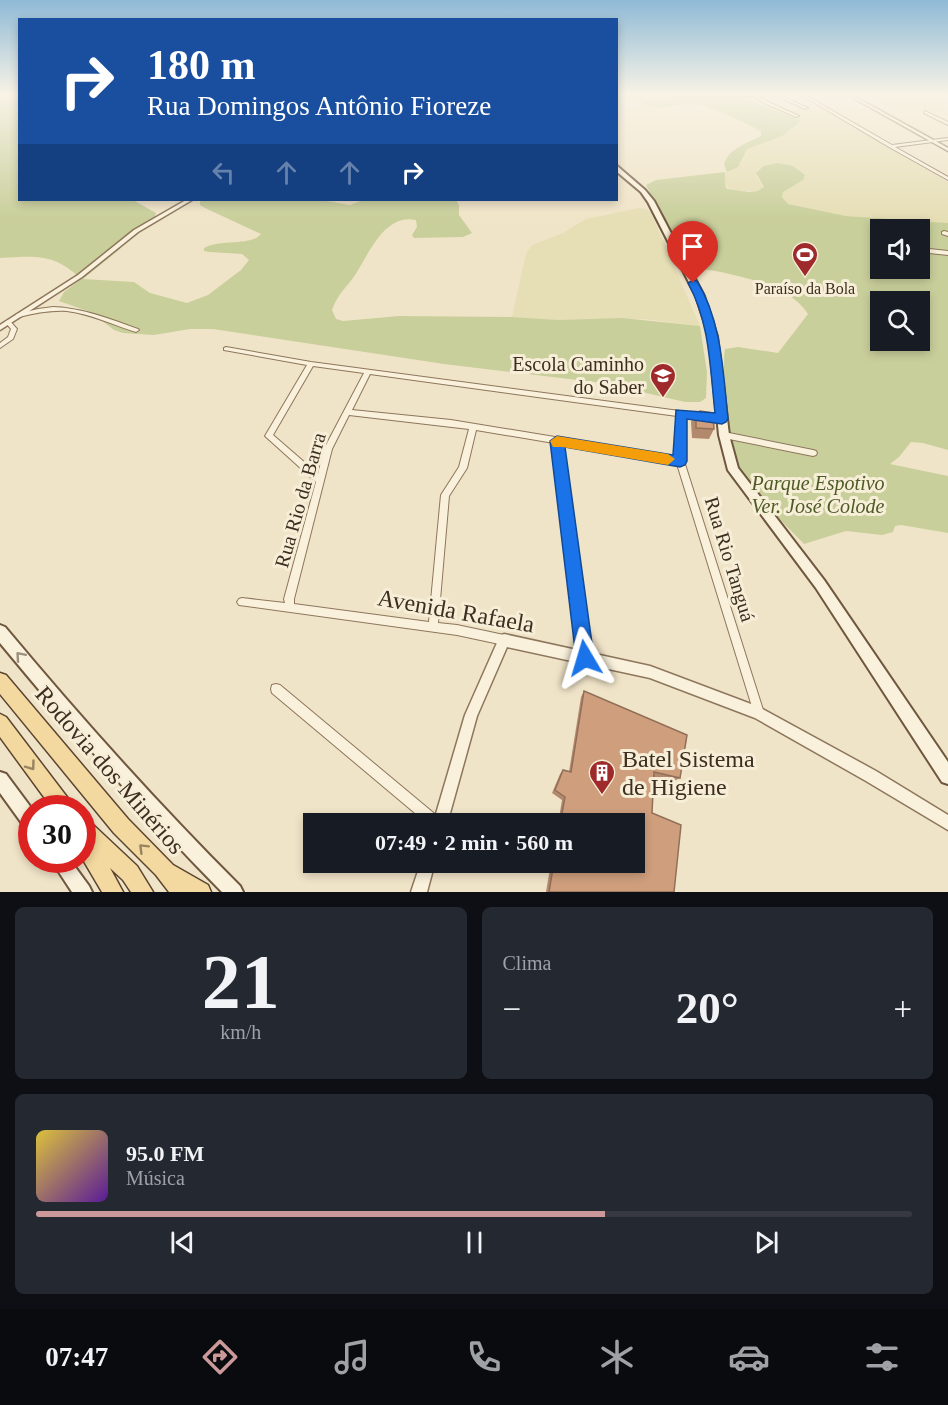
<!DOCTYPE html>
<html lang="pt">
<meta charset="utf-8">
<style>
body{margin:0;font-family:"Times New Roman",serif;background:#242831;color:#f1f3f6;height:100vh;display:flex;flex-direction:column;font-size:22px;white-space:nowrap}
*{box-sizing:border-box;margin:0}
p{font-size:20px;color:#9ea1a6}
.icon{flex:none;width:33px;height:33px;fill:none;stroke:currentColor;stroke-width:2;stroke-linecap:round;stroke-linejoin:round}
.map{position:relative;height:892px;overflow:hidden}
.drawer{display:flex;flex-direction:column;gap:15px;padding:15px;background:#0d0f14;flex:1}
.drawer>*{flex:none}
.banner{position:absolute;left:18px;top:18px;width:600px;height:183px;border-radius:0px;box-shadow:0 3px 9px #0003;background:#1a4fa0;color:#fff;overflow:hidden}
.fabs{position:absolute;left:870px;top:219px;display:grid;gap:12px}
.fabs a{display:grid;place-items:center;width:60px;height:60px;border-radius:0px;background:#171b24;box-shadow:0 3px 9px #0003;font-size:30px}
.speed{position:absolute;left:18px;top:795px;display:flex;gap:12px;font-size:30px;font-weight:700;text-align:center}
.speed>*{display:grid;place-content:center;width:78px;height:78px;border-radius:50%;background:#171b24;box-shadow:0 3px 9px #0003;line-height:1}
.speed .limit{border:9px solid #d22;background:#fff;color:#111}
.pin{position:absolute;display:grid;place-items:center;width:51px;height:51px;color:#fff;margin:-62px -26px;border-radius:50% 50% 50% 0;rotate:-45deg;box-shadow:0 0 6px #0007}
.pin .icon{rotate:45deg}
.me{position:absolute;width:66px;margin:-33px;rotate:353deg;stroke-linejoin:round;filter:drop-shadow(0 0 4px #0008)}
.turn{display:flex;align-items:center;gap:21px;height:126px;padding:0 30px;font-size:27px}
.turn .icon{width:78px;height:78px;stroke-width:2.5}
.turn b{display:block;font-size:42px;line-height:51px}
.lanes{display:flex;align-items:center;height:57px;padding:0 30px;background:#0003;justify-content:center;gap:30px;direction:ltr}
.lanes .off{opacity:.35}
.big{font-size:45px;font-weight:800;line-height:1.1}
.drawer .widget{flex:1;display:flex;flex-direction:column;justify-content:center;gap:9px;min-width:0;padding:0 21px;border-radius:9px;background:#242831}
.drawer .dial{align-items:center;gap:0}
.dial b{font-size:78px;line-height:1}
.song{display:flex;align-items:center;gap:18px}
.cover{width:72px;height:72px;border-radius:9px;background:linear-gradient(135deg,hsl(50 70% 55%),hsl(270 70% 35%))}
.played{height:6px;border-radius:3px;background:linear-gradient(90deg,#cc999b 65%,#363941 65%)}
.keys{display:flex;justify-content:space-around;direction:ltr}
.heat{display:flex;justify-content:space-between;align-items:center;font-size:33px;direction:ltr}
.drawer .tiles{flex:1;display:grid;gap:15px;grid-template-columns:1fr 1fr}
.widget:last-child{grid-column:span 2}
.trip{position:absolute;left:303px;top:813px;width:342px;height:60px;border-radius:0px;background:#171b24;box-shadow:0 3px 9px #0003;font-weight:800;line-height:60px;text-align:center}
.dock{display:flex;height:96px;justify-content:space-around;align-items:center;background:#090b0e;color:#9ea1a6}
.dock .icon{width:42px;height:42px}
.dock .active{color:#cc999b}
.dock b{font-size:27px;color:#f1f3f6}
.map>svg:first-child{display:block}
.farmland{fill:#e6deb5}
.green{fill:#c9cf9b;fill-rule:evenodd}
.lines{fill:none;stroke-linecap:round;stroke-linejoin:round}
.minor-casing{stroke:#8d765c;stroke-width:2}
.tertiary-casing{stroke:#8d765c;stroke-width:3}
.secondary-casing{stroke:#6f573f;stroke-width:4}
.primary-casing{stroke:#5b4430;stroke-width:3}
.minor{fill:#faf1dc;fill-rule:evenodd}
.tertiary{fill:#faf1dc;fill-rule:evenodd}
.secondary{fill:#faf1dc;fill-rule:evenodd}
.primary{fill:#f3d9a0;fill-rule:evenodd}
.wall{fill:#b2896c}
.building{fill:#cf9f7d;stroke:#916f58;stroke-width:1.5}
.oneway{stroke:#9c907e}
.oneway2{stroke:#988460}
.route{fill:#1a73e8;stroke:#114b97;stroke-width:1.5}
.slow{fill:#f59e0b}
.labels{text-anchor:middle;stroke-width:6;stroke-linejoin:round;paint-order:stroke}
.far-poi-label{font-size:16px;fill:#3d2e20;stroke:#f7eed8}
.poi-label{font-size:20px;fill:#3d2e20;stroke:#f7eed8;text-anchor:end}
.park-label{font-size:20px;font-style:italic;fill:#4d5a26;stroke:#f7eed8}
.street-label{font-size:20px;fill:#3d2e20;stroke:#f7eed8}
.near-street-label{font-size:24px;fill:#3d2e20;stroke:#f7eed8}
.near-poi-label{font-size:24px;fill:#3d2e20;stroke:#f7eed8;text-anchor:start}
</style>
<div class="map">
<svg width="948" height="892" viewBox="0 0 948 892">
<rect width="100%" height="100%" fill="#f0e4c8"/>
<path class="farmland" d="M856,95H948L945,97L946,102L943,106L948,112L888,106Z
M821,108L948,182V223L846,216L788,204L782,197L783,192L803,180L805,175L756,176L764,188L758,191L733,190L725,186V172L734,169L747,149L797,118L777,110Z
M638,208L646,209L651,213L700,326L644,319L559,320L512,317L526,254L532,245L563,233L586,219Z"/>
<path class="green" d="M0,95H19L20,200H133L156,213L153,222L121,245L120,249L83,279L134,282L150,293L187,303L208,295L241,270L249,260L242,254L209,252L204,251V248C220,239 252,246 261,234L205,208L200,205V200H321L350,205L363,200H456L459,205V215L472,233L463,237L414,238L412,235L417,227L416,220C383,213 368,257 353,278C344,290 338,294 332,310L336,319L343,321L399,316L512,317L559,320L622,318L700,326L707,372L706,398L700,402H685L603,383L444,364L213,329H190L154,335L123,333L114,330L90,312L59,301L64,292L81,279C54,253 36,256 0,258Z
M630,95H737L801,121L782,136L747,149L738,167L727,172L724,164C729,148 748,143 761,136V132C752,125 707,105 696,104C666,103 657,117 630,95Z
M777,163L793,166L805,175L803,180L783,192L782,197L788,204L846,216L948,223V450L923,443L911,442L899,457L890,464L948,476V533L901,525L895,526L893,532L882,535L846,531L804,544C786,525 748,489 737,468C729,451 721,368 725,349L738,347L778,353L808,314C791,287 751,279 721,272C705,269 693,270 682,257L646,185L656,180L725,172V186L727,189L749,192L758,191L764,187L756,173L764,166ZM880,230H920V268H880ZM880,302H920V340H880Z"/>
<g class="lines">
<defs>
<path id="minor" d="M752,95H756L766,101L799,116L796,117L764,103Z
M775,95H779L808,108L805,109Z
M801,95H805L892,145L948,138V140L895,147L948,177V180L889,147Z
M925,111L948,122V125L924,113Z
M944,231L948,232V236L942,234V232Z
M920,248L948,251V255L920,252Z
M53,307C83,308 110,319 138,329L139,330L136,332C113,325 91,314 67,311C51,310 35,313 19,317L16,315L17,314L38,309Z
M8,320L10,321L17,329L13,339L0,348V343L8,337L11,329L5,322Z
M226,347L311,362L725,417L726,419L722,422L685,417L684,461L764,713L763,717L759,718L755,717L754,713L677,464L561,444L590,658L589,662L585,663L581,662L580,658L554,443L476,430L467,468L449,496L438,623L457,625L504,635L507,637L509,640L507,643L504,645L457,635L239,605L237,602L239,599L242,598L285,603L284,599L316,482L265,436L307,365L224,350V348ZM313,366L364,373L324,449L318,474L273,435ZM370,374L677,416L676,457L451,420L352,410ZM349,415L469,429L459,467L441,495L429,622L294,604V599L332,449Z
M724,432L813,450L816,451L817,453L816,455L813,456L724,438L720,435Z
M276,684L280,685L442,820L444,824H428L272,693L271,689L272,685Z"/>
<path id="tertiary" d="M675,95H757L755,96H677Z
M848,95H852L948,148V151Z
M186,200H192L138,232L82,277L0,330V325L78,275L134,230Z
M504,634L650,666L759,707L876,771L948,815V830L866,781L755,718L650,678L507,647L477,716L447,824H433L465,715L500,636Z
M421,862H435L427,892H411Z"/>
<path id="secondary" d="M616,165L645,190L654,201L704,296L717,336L729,435L738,468L824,580L948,762V784L942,782L816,588L728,470L719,435L709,336L696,296L648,202L641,192L616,171Z
M0,625L5,627C80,717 157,803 240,886L243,892H222C144,813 71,729 0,643Z
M0,772L6,774L32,809V831L26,829L0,793Z
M51,860H70L89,886L92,892H72Z"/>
<path id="primary" d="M0,673L6,675L128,819L173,865L208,885L211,892H169L156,875L114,833L0,694Z
M0,714L6,717L70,801L72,808H52L0,737Z
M82,819L89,821L137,866L153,892H131L123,880L110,868L123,892H102L82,858Z"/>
</defs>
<use href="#minor" class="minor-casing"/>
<use href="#tertiary" class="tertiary-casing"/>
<use href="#secondary" class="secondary-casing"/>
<use href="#primary" class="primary-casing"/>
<use href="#minor" class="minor"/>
<use href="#tertiary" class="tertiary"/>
<use href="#secondary" class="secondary"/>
<use href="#primary" class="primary"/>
</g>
<path class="wall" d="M696,413L714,429L709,439L692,438L691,422Z
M584,691L680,778L674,781L653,777L652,813L674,892H546L551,862H634V824H558L562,800L552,793L560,774L563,770L569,772L581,697Z"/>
<path class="building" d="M700,411L713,413L714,429L696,428V413Z
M584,691L687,735L680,778L654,772L652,813L681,825L674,892H549L554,862H634V824H560L565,797L555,790L563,770L571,772Z"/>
<defs><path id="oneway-chevron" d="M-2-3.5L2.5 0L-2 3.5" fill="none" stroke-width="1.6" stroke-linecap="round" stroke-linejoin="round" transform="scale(1.5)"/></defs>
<use class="oneway" href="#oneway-chevron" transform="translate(20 656) rotate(-131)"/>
<g class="oneway2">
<use href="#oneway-chevron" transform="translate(31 766) rotate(54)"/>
<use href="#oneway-chevron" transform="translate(143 848) rotate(-135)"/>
</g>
<linearGradient id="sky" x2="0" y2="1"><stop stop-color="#8fbad6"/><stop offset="0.43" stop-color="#f8f3e6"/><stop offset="1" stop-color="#f8f3e6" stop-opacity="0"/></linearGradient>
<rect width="948" height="219" fill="url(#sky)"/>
<path class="route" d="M693,280L697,281C722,322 723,372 728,419L726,422L722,424L687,419V461L685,465L680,467L565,447L594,658L591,664L585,667L578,664L576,658L550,441L557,436L673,455L676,410L715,413C710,368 710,323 688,283Z"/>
<path class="slow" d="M557,436L668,454L675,459L668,465L562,447H553L550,441Z"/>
<defs>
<symbol id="stadium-pin" viewBox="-11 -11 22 30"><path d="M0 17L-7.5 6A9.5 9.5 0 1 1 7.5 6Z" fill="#9e2a2b" stroke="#f7eed8"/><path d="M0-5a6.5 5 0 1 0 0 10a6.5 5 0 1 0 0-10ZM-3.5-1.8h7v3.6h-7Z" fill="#fff"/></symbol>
<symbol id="university-pin" viewBox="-11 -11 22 30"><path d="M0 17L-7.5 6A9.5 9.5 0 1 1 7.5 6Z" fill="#9e2a2b" stroke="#f7eed8"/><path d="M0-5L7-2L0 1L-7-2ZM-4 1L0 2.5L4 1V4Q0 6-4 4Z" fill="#fff"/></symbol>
<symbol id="building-pin" viewBox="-11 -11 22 30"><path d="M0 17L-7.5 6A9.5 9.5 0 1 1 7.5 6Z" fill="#9e2a2b" stroke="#f7eed8"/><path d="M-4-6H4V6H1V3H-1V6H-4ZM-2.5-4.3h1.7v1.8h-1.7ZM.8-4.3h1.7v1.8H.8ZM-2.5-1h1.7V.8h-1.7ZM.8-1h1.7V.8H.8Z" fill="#fff"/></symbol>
</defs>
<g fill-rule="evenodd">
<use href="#stadium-pin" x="790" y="240" width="30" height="40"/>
<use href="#university-pin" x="648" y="361" width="30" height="40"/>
<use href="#building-pin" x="587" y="758" width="30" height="40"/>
</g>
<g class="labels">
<g class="far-poi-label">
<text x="805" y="294">Paraíso da Bola</text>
</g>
<g class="poi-label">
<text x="644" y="371">Escola Caminho<tspan x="644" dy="23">do Saber</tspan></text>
</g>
<g class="park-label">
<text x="818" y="490">Parque Espotivo<tspan x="818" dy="23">Ver. José Colode</tspan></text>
</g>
<g class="street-label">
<text transform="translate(300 500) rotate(-74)" y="7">Rua Rio da Barra</text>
<text transform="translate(730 559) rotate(73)" y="7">Rua Rio Tanguá</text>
</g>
<g class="near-street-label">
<text transform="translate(456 611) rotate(10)" y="8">Avenida Rafaela</text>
<text transform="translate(110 770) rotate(49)" y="8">Rodovia dos Minérios</text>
</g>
<g class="near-poi-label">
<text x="622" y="767">Batel Sistema<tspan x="622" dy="28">de Higiene</tspan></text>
</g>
</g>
</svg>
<div class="fabs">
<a><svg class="icon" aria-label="sound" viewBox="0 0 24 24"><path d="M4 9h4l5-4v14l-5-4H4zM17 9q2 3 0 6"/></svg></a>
<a><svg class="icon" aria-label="search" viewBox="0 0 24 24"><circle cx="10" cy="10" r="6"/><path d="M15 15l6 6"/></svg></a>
</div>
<div class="speed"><div class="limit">30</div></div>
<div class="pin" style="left:693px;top:283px;background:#d93025"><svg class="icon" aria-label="arrive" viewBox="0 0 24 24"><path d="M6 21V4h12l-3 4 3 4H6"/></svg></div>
<svg class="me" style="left:585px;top:658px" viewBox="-20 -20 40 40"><path d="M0-17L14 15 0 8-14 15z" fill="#1a73e8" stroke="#fff" stroke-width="4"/></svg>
<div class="trip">07:49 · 2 min · 560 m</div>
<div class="banner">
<div class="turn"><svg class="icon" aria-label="right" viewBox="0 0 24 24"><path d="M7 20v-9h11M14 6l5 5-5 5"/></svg><div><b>180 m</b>Rua Domingos Antônio Fioreze</div></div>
<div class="lanes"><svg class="icon off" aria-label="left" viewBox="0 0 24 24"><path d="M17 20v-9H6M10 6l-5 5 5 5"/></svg><svg class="icon off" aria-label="ahead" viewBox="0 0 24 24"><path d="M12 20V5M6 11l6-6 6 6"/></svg><svg class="icon off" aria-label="ahead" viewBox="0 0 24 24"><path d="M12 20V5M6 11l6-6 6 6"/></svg><svg class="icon" aria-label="right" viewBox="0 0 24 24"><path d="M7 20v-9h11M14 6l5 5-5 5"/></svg></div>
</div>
</div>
<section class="drawer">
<div class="tiles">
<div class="widget dial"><b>21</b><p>km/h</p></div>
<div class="widget"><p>Clima</p>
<div class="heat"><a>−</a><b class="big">20°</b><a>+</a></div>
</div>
<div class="widget">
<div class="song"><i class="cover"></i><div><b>95.0 FM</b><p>Música</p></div></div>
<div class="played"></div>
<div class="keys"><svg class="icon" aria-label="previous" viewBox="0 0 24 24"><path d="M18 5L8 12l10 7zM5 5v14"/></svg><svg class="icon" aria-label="pause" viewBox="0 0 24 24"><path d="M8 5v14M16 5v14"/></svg><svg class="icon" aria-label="next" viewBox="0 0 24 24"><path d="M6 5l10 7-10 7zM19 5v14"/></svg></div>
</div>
</div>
</section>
<nav class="dock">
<b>07:47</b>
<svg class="icon active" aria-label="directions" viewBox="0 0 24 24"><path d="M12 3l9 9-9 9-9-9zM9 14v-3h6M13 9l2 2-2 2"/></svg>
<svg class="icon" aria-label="music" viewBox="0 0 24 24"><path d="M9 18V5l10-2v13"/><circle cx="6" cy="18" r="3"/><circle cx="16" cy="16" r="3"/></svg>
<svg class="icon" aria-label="phone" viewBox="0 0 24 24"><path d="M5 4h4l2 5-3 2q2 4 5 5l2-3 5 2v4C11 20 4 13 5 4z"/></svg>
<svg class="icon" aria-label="climate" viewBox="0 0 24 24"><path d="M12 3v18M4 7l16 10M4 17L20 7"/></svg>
<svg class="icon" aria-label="car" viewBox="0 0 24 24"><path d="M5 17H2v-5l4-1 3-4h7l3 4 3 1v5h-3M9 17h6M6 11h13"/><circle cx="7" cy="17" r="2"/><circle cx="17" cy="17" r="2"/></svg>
<svg class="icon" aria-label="filters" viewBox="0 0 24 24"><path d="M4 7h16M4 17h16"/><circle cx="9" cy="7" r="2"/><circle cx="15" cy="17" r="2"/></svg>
</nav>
